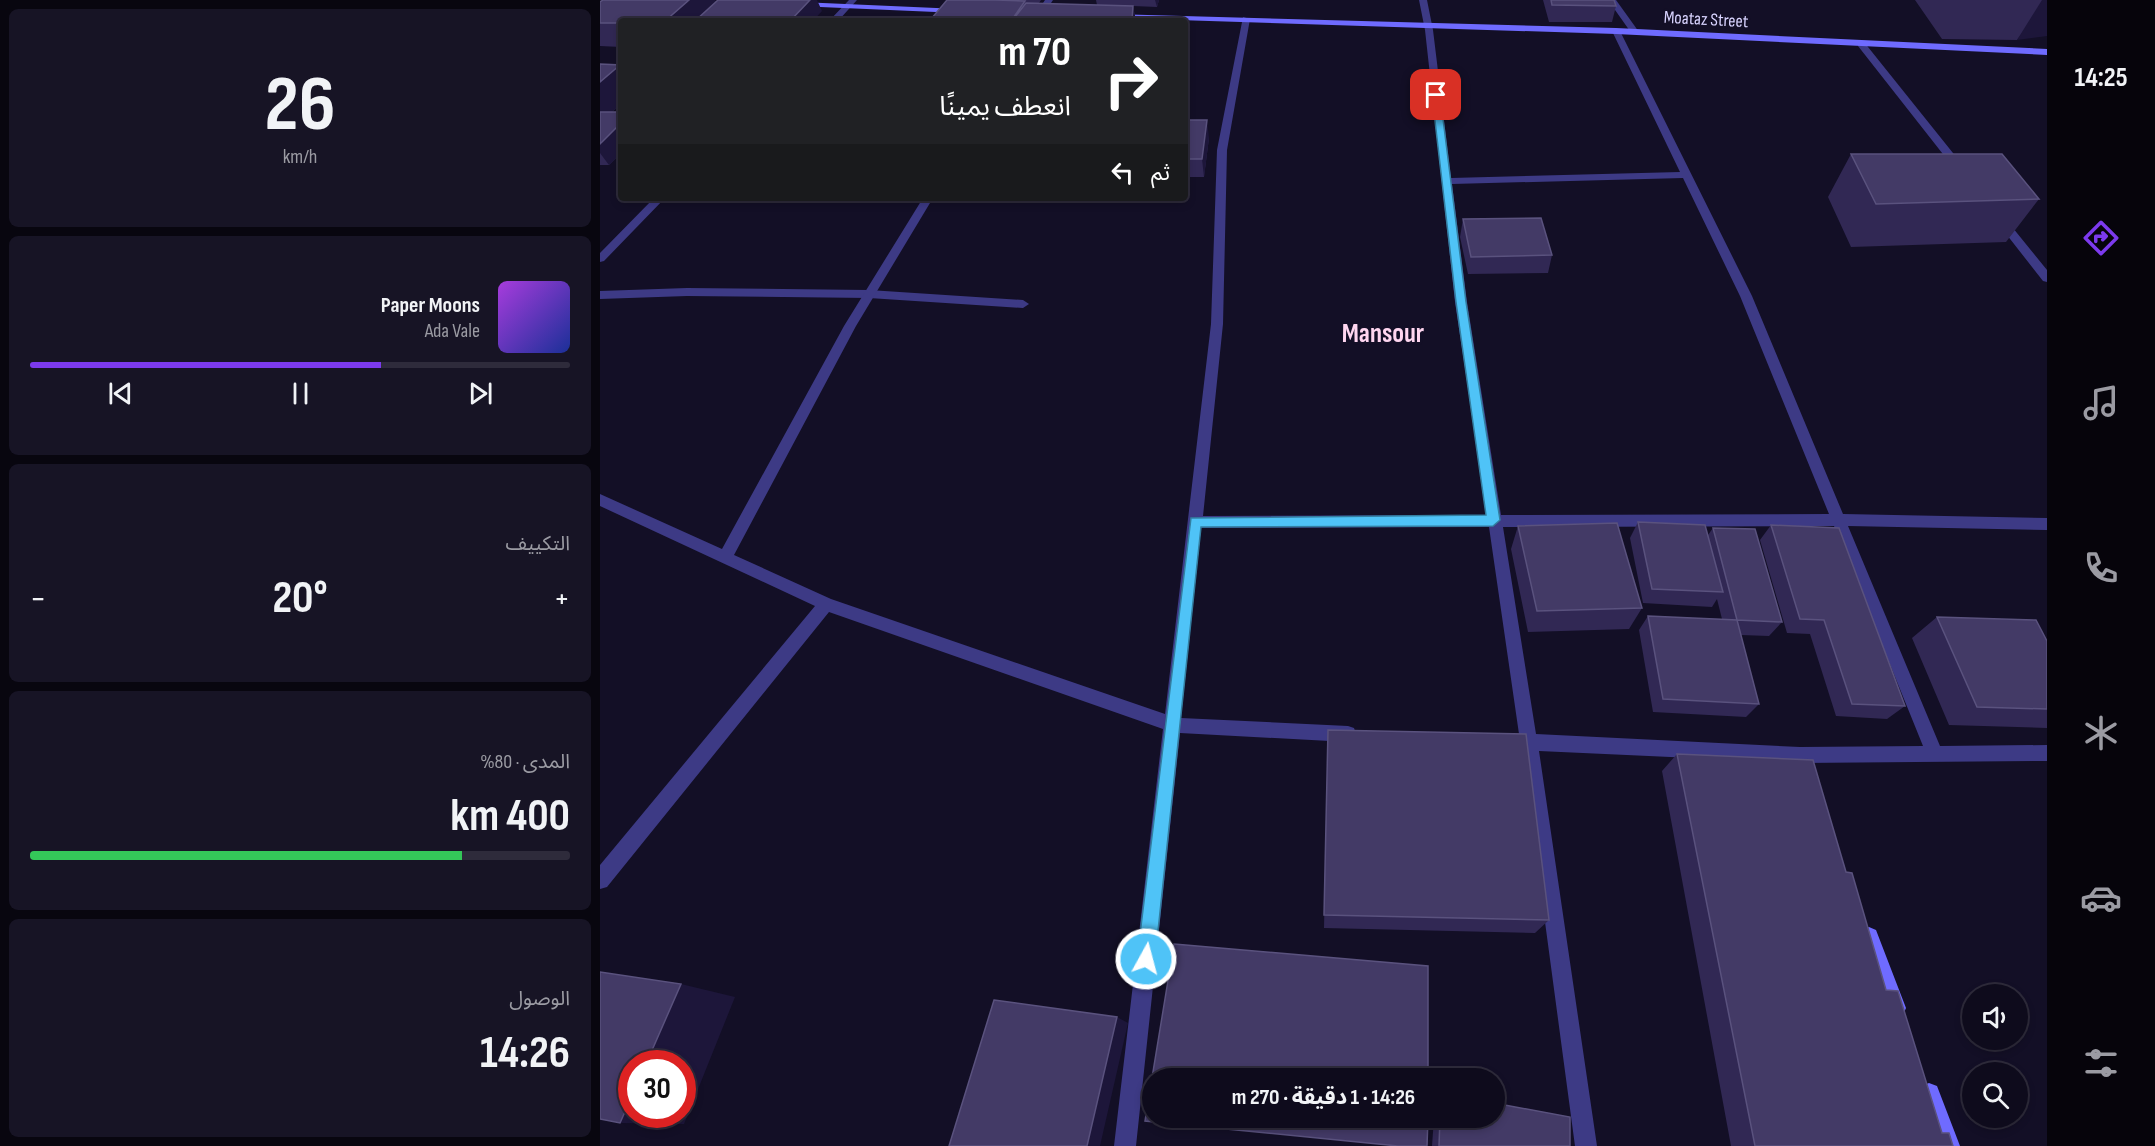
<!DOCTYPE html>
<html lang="ar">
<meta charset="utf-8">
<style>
body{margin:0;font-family:"Sofia Sans Condensed","Noto Sans Arabic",sans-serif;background:#171425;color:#f1f3f6;direction:rtl;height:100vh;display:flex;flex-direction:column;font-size:22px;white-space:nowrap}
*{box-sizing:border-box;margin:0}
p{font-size:20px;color:#9b9ba3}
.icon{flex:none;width:33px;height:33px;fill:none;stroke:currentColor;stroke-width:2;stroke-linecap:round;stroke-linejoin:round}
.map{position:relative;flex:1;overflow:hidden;direction:ltr}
.details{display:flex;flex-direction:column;gap:9px;padding:9px;background:#08060f;width:600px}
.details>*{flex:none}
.banner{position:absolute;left:18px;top:18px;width:570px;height:183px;border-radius:6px;box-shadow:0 3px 9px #0003,0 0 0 2px #2e2b3b;direction:rtl;background:#202124;color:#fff;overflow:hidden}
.tools{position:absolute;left:1362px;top:984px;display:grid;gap:12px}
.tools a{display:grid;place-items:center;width:66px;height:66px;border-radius:50%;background:#0e0b1c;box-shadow:0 3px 9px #0003,0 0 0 2px #2e2b3b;font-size:30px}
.speed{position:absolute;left:18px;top:1050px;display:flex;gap:12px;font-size:30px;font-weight:700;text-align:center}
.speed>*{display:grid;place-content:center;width:78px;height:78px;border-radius:50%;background:#0e0b1c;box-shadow:0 3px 9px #0003,0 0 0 2px #2e2b3b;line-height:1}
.speed .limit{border:9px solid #d22;background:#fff;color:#111}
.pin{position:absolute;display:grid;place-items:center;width:51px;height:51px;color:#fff;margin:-26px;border-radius:12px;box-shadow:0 3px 9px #0006}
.me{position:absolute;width:66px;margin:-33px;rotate:7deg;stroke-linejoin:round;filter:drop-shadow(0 0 4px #0008)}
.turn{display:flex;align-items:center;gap:21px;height:126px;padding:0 18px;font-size:27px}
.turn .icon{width:78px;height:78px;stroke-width:2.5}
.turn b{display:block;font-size:42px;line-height:51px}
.then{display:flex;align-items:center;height:57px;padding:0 18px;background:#0003;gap:12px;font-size:22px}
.big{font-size:45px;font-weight:700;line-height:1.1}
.details .card{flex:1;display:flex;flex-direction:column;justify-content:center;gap:9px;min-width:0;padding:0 21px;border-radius:9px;background:#171425}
.details .dial{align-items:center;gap:0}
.dial b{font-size:78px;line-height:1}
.song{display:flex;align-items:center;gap:18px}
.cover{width:72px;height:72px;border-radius:9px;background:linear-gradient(135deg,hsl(280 70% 55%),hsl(230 70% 35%))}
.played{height:6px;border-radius:3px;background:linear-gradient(90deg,#7c3aed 65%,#2e2b3b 65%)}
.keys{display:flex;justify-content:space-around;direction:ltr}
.heat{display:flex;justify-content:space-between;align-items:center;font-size:33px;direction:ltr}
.charge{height:9px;border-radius:4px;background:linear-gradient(90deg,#34c759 80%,#2e2b3b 0)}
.trip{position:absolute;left:542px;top:1068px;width:363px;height:60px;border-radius:30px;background:#0e0b1c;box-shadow:0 3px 9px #0003,0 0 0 2px #2e2b3b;font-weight:700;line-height:60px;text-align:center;direction:rtl}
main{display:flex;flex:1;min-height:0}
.tab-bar{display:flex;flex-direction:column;width:108px;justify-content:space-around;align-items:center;background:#06040b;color:#9b9ba3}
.tab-bar .icon{width:42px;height:42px}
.tab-bar .selected{color:#7c3aed}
.tab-bar b{font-size:27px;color:#f1f3f6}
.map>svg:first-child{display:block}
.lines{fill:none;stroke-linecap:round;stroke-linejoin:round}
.lane{fill:#3d3a85;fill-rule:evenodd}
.street{fill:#3d3a85;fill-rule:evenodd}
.secondary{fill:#6f6bff;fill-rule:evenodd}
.wall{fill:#312854}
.shaded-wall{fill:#1d163a}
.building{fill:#433a66;stroke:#5a527e;stroke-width:1.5}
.route{fill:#4fc3f7;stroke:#337fa1;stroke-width:1.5}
.labels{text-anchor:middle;stroke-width:4.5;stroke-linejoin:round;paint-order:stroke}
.far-street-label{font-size:18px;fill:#d9d4ff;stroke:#130f26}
.district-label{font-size:27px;font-weight:bold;fill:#ffd6f0;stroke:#130f26}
</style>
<main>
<nav class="tab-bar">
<b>14:25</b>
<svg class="icon selected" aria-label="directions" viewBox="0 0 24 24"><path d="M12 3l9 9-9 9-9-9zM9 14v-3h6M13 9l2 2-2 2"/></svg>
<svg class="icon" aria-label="music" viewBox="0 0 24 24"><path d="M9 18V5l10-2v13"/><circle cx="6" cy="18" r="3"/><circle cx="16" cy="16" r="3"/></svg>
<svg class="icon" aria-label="phone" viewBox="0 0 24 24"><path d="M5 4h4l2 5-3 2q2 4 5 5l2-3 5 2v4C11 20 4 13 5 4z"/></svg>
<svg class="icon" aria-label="climate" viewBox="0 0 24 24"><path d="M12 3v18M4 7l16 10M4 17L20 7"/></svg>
<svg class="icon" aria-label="car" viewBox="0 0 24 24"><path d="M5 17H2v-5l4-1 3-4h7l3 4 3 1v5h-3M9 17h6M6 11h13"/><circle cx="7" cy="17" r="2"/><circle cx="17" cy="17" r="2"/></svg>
<svg class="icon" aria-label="filters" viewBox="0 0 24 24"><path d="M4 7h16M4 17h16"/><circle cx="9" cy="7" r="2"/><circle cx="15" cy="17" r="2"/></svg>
</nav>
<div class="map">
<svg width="1447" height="1146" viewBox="0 0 1447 1146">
<rect width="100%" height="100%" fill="#130f26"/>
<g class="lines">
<path class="lane" d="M1008,0H1016L1039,32L1038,34H1032Z
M87,288L269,290L423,300L429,304L423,308L269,298L87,296L0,299V291Z"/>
<path class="street" d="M249,0H257L238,21H229Z
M445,0H453L439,21H431Z
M819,0H827L833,30L851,178L1080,172L1012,31L1019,29L1152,296L1243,514L1447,518V530L1248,526L1340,746L1447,745V761L1200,763L939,751L997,1146H975L922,750L901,747L898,741L901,735L919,734L889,527L601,528L581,718L748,726L754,728L756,734L754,740L748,742L580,733L536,1146H514L563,729L229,612L7,887L0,889V865L215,606L0,506V494L122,549L244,326L323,198H333L256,326L134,555L231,599L565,714L611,324L617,150L643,17L650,19L627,150L623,324L603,516L887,515L855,302L825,30ZM1083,178L1140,296L1229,514L901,515L867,302L852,184ZM1234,526L1323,746L1200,747L936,734L903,527Z
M1258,42H1264L1365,168V172H1357L1258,46Z
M54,198H65L4,261L0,262V253Z
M1400,216L1404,217L1447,270V282L1443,281L1396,221L1395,219Z"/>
<path class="secondary" d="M200,2L359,9L363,11L359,13L197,6L196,4Z
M512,14L1016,28L1447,49V55L1016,34L515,18L511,16Z
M1269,927L1276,930L1306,1008L1303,1015L1296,1018L1289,1015L1259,937L1262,930Z
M1329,1083L1337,1086L1360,1146H1338L1318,1094L1321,1086Z"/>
</g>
<path class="wall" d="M347,0H441L439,3L527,6L497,5L496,0H559L557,7L533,6L536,21H332L331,19Z
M943,0H1014L1016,6L1012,22H949Z
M1315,0H1447L1417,40L1342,39Z
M116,1L222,11L21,21V47L0,46V2Z
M0,64L21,104L12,112H21V153L9,165H0Z
M585,120L609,138L604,177H585Z
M1251,154L1439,199L1406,242L1251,247L1228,197Z
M863,219L952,255L948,273L868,274L860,237Z
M1038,522L1108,535L1113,528L1182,622L1169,636L1141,635L1159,704L1146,717L1053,712L1039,630L1048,616L1122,619L1117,599L1112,607L1043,603L1030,538Z
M1171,525L1305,706L1287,719L1236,716L1210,634L1187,633L1160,540Z
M918,526L1042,608L1029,629L928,632L911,549Z
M1337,617L1447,641V728L1349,725L1312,638Z
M728,730L949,920L935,933L724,928Z
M1077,754L1246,872L1286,990L1342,1133L1353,1146H1131L1062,771Z
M834,1118H894L970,1146H832Z"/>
<path class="shaded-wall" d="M89,0H115L120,8L106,21H65Z
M210,0H217L222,11L213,21H190Z
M555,0H559L557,7Z
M1442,0H1447V36L1417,40Z
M533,6L536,21H532Z
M20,65L21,104L3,120L0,116V82Z
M607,120L609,138L604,177L602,159Z
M19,125L21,128V153L9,165L0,153V144Z
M81,984L135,997L84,1124L20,1123L32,1096V1114H82V1064H46Z
M517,1017L528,1023L500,1146H487Z"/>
<path class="building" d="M3,0H89L65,21H21V23H0V2Z
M118,0H210L190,21H95Z
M347,0H396L425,1L411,21H370L331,19Z
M951,0H1014L1016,6L952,5Z
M426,3L533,6L532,21H412Z
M0,64L20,65L0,82Z
M0,112H21V125H19L0,144Z
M585,120H607L602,159H585Z
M1251,154H1402L1439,199L1276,204Z
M941,218L952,255L871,257L863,219Z
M1038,522L1105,525L1123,592L1052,589Z
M1017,523L1042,608L937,611L918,526Z
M1171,525L1239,528L1305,706L1252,704L1224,620L1200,619Z
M1113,528L1155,529L1182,622L1137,620Z
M1048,616L1137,620L1159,704L1063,699Z
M1337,617L1436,620L1447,641V709L1377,707Z
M728,730L926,734L949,920L724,915Z
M1077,754L1213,760L1246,872L1252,873L1286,990L1298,991L1342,1133H1349L1353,1146H1155Z
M574,944L828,966V1078H552Z
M0,972L81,984L46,1064H32V1096L20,1123L0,1119Z
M394,1000L517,1017L487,1146H349Z
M552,1079V1118H828L827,1146H798L545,1121Z
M894,1103L970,1117V1146H839L840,1118H894Z"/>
<path class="route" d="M836,92L840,95L866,302L900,520L893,526L601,527L555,959L552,965L546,968L540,965L537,959L591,518L886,515L856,302L832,95Z"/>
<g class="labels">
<g class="far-street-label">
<text transform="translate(1106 19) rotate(3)" y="6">Moataz Street</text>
</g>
<g class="district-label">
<text x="783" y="342">Mansour</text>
</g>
</g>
</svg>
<div class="tools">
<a><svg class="icon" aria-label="sound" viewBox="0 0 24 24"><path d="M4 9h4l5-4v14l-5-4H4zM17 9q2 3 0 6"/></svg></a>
<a><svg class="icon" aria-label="search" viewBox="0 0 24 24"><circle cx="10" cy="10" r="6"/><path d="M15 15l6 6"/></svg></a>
</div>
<div class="speed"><div class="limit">30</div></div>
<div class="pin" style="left:836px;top:95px;background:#d93025"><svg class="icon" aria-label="arrive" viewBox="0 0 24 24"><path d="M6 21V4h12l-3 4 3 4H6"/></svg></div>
<svg class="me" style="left:546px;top:959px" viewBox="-20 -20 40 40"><circle r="17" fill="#4fc3f7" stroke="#fff" stroke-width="3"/><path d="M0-11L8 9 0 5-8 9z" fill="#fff"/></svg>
<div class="trip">14:26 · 1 دقيقة · 270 m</div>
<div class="banner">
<div class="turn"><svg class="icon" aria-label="right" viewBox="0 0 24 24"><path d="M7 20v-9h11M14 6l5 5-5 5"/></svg><div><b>70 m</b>انعطف يمينًا</div></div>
<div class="then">ثم<svg class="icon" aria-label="left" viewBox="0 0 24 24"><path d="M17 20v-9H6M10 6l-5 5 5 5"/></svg></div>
</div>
</div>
<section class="details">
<div class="card dial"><b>26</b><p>km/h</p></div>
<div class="card">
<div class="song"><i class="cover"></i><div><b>Paper Moons</b><p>Ada Vale</p></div></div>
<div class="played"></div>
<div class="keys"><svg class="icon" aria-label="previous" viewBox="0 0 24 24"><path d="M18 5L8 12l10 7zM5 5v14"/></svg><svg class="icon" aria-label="pause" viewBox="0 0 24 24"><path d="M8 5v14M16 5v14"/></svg><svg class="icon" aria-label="next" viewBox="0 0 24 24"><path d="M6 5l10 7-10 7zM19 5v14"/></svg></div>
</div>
<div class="card"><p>التكييف</p>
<div class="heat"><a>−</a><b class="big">20°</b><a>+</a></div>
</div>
<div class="card"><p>المدى · 80%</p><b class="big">400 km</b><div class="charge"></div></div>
<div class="card"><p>الوصول</p><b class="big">14:26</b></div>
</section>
</main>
